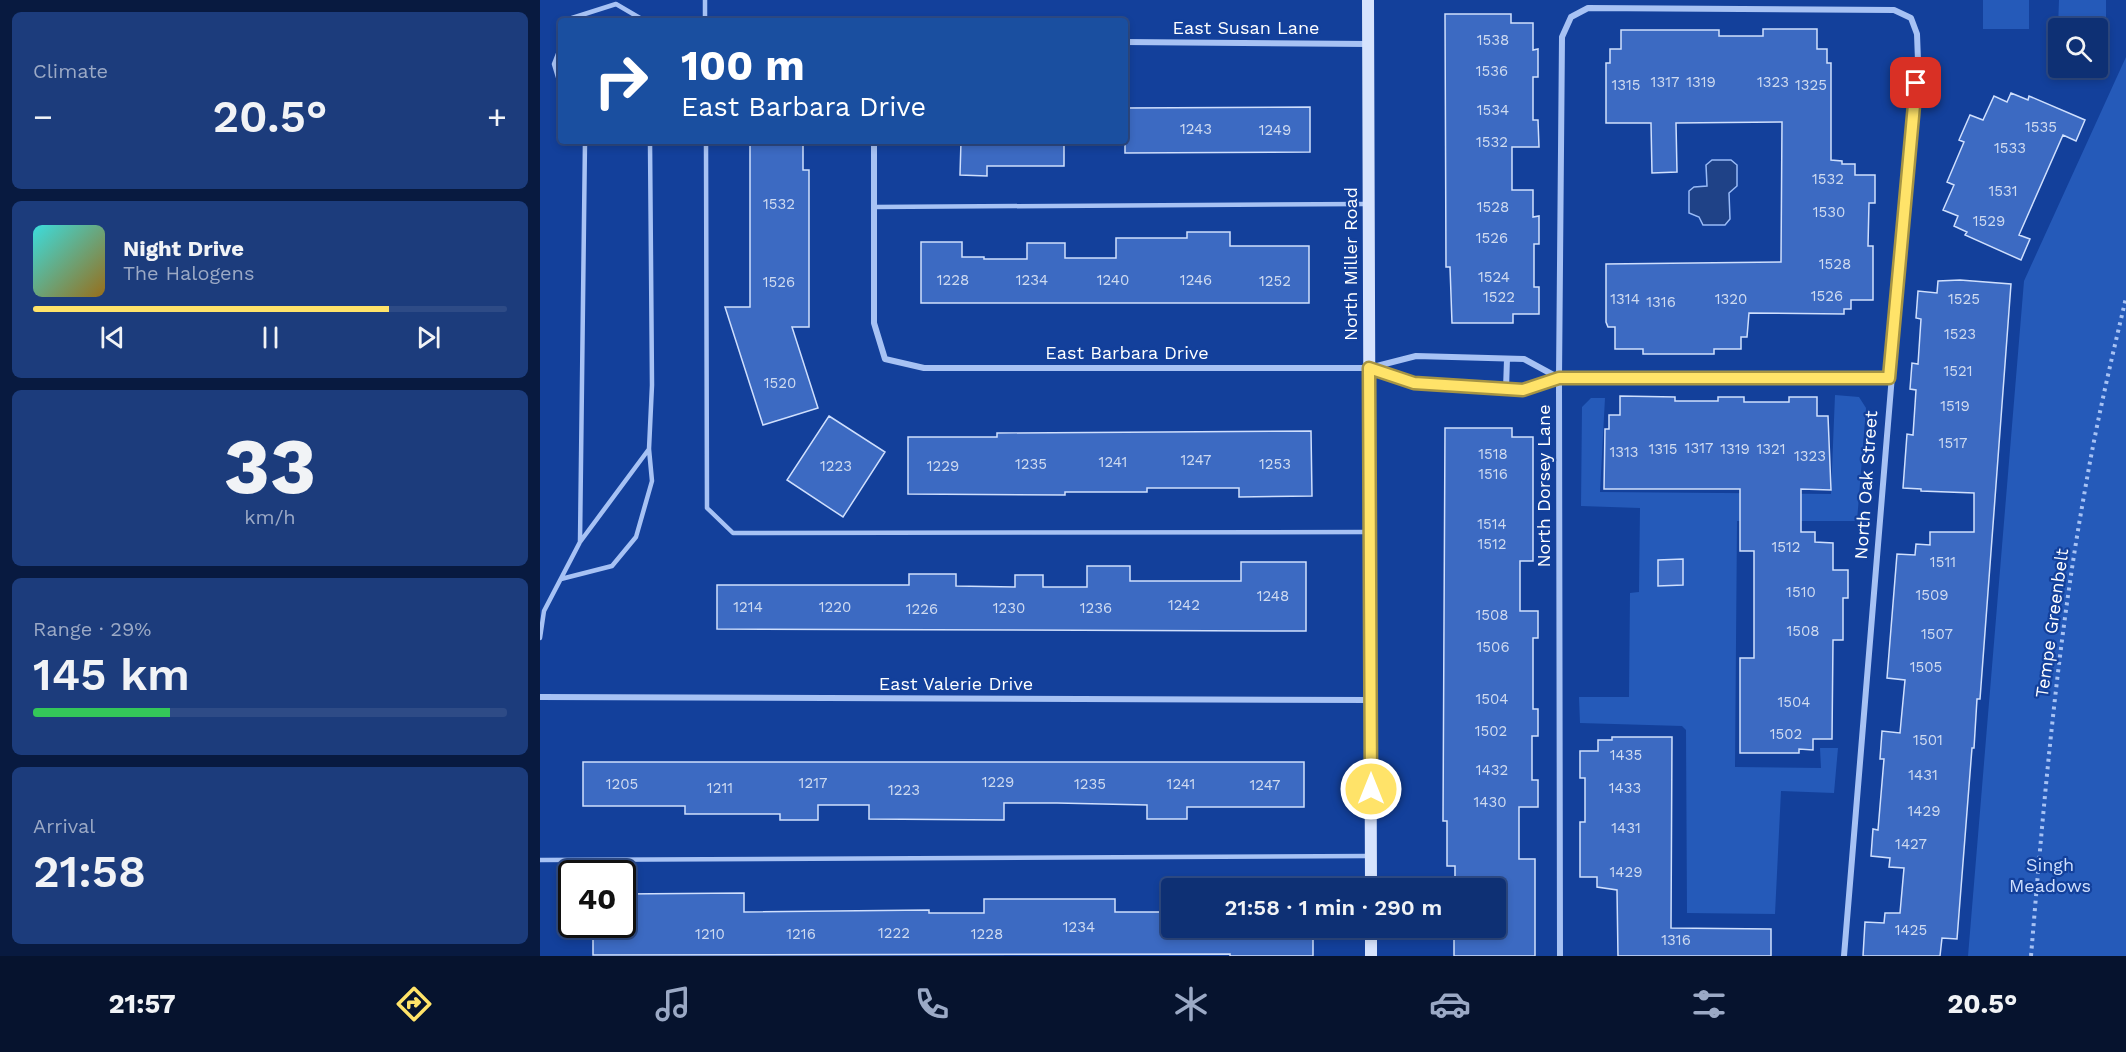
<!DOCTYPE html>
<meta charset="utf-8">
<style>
body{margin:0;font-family:"Work Sans",sans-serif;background:#1c3c7c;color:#f1f3f6;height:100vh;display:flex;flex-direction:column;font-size:22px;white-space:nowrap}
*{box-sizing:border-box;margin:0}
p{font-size:20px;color:#9ba9c5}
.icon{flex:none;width:33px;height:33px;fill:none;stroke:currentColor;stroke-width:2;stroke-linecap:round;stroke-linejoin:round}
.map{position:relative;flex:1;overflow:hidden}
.sheet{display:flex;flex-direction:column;gap:12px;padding:12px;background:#081a40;width:540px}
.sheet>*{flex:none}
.hud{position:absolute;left:18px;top:18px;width:570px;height:126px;border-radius:6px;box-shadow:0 3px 9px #0003,0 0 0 2px #2e4b86;background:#1a4fa0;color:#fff;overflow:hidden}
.fabs{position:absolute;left:1508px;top:18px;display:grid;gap:12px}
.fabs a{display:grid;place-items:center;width:60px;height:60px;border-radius:6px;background:#0e3074;box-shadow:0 3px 9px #0003,0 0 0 2px #2e4b86;font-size:30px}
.speed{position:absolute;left:18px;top:860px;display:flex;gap:12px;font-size:30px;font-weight:700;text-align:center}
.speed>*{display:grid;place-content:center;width:78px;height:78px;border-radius:50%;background:#0e3074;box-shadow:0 3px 9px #0003,0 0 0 2px #2e4b86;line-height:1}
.speed .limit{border:3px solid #111;border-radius:9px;background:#fff;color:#111}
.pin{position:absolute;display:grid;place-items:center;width:51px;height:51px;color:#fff;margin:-26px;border-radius:12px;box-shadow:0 3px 9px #0006}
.me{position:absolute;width:66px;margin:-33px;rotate:0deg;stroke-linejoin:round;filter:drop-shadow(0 0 4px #0008)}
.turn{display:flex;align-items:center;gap:21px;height:126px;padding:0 24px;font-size:27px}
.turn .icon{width:78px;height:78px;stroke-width:2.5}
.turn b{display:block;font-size:42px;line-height:51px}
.big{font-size:45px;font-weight:600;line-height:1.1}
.sheet .tile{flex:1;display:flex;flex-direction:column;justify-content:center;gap:9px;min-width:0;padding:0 21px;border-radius:9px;background:#1c3c7c}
.sheet .dial{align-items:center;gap:0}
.dial b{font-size:78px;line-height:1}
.song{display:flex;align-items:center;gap:18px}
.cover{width:72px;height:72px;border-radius:9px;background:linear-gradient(135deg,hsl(180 70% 55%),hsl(40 70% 35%))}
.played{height:6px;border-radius:3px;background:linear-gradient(90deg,#ffe369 75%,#2e4b86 75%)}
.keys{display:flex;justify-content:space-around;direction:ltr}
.heat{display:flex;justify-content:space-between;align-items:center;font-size:33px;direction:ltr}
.charge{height:9px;border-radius:4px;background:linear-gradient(90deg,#34c759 29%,#2e4b86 0)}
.trip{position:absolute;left:621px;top:878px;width:345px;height:60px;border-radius:6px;background:#0e3074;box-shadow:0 3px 9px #0003,0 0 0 2px #2e4b86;font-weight:600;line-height:60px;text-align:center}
.tabs{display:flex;height:96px;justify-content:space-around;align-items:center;background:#06132e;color:#9ba9c5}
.tabs .icon{width:42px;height:42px}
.tabs .active{color:#ffe369}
.tabs b{font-size:27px;color:#f1f3f6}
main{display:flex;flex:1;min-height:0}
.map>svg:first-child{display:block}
.green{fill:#255ab9}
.water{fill:#1f4287;stroke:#99bbf7;stroke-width:1.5}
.building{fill:#3c6ac2;stroke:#cfdffd;stroke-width:1.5}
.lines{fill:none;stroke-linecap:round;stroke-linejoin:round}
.path{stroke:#a7c2f4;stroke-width:4;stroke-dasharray:3 4.5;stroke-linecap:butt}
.lane{stroke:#a7c2f4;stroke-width:4.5}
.street{stroke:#a7c2f4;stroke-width:6}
.secondary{stroke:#d6e3fd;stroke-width:12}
.route-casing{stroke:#a69444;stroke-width:15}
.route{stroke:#ffe369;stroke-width:10}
.labels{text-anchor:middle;stroke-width:4.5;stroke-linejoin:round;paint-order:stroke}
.number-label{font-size:15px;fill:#cedaf0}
.street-label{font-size:18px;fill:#fff;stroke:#13409b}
.park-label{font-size:18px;fill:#cfdffd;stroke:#13409b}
</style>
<main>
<section class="sheet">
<div class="tile"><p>Climate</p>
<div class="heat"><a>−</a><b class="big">20.5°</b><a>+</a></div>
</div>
<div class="tile">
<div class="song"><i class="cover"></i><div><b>Night Drive</b><p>The Halogens</p></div></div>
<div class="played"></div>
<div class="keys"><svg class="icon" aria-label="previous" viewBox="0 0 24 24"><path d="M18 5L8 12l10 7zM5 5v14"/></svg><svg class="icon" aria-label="pause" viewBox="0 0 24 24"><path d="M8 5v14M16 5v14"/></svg><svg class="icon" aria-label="next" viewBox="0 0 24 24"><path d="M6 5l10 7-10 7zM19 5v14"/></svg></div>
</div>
<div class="tile dial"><b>33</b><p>km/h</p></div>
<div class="tile"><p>Range · 29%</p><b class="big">145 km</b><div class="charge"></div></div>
<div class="tile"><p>Arrival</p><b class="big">21:58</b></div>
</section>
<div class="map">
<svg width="1586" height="956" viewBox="0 0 1586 956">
<rect width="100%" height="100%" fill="#13409b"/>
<path class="green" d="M1443,0H1489V29H1443Z
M1519,0H1566V30L1518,28Z
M1586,57V956H1428L1484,281Z
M1295,395L1319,397L1326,408L1317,521H1197L1195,767L1281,768L1280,748H1298L1294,793L1241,791L1235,914L1147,913L1146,730L1142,726L1040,723L1039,697H1089L1090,593L1099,592L1100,508L1041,506L1042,407L1051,398H1065L1060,492L1291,494Z"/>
<path class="water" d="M1172,160H1191L1197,165V186L1189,193L1190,219L1185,225H1163L1159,217L1149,213V191L1154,187L1167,186L1166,165Z"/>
<path class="building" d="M905,14H971V23H993V50L998,49V77H993V120H998L999,147H972V190H993V217L999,216V244H994V287H999V314H973V323H912L910,267H906Z
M1223,29H1277V49H1287V63H1291V160L1302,161V164H1315V175H1335V203H1329L1328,246H1333V300H1311V309H1304V314L1209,313L1207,337H1201V349H1174V354H1103V349H1075V327H1068L1066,322V264L1241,262L1242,122L1136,123L1137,172L1112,173L1111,123H1066V63H1070V49H1081V30H1179V36H1223Z
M1471,93L1488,100L1489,96L1545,120L1536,141L1523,135L1479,235L1490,239L1481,260L1425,235L1427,232L1414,226L1418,216L1403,210L1414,185L1407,182L1424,142L1419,140L1430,115L1443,120L1454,96L1467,102Z
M770,107V152L585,153V108Z
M210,141H263V170H269V327H252L278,408L223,425L185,307H210Z
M421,141H524V166H447V176L420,175Z
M647,232H690V246H769V303H381V242H422V257H444V259H487V243H525V258H576V238H647Z
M1420,280L1471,284L1440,699H1437L1434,748H1432L1417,939L1402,938L1400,956H1323L1325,922L1344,923L1345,913H1360L1364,868L1349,867L1350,858L1331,856L1333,829L1338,830L1344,759H1340L1342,731L1360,733L1361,722L1365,680L1347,678L1357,554L1375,555L1376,544L1390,545V532H1434V493L1381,491V489L1363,488L1367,434L1373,435L1376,390L1370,389L1372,363L1378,364L1381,319L1376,318L1378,291L1397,293L1398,281Z
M1080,396L1135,397V401H1178V397H1204V402H1249V397H1277V416H1288L1291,490L1261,489V532H1275V542L1293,543V570H1308V598H1303V640H1293L1292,739H1273V750L1259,749V753H1200V658H1214V551H1200V489H1064L1065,429H1069V415H1080Z
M289,416L345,452L303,517L247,480Z
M905,428H972V437H993V561H980V611H998V638H993V709H998V736H992V780H998V807H979V859H995V956H914V927H956V888H915V866H907V821H903Z
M771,431L772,496L699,497V488H607V492H525V495L368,494V437H457V433Z
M1143,559V585L1118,586V560Z
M701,562H766V631L177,629V585H369V574H416V586L475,587V575H503V587H547V566H590V581H701Z
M1072,737H1132L1131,928L1231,929V956H1078L1077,890L1057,887V877H1040V822H1045V778H1040V751H1058V740H1072Z
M43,762H764V807H647V819H607V805L517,803H464V820L329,819V805H278V820H240V814H145V806H43Z
M204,893V912L389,910V913H444V899H575V912H632V927H773V956H690V954L53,955V924H82V894Z"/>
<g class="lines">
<path class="path" d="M1491,956C1504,800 1517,644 1545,490C1556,425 1571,361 1586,298"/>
<path class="lane" d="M165,0V21
M31,21L32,18L76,4L105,21
M21,46L14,64L21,87
M166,141L167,508L193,533L828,532
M334,207L826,204
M40,542L45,141
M21,579L72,566L96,537L112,481L109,449L112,385L110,141
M0,638L4,611L40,542L109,449
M0,860L829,856"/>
<path class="street" d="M585,42L828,44
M334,141V323L345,359L384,368H829L876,356L984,359L1019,378
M830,368L874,383L983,390L1019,378H1349
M966,389L967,359
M0,697L830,700
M1020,956L1019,378L1022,37L1031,17L1048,8L1354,10L1371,18L1377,34L1378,61L1304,956"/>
<path class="secondary" d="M828,0L831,888
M831,956V927"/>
</g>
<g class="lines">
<defs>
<path id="route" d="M831,789L829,368L874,383L983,390L1019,378H1349L1376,83"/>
</defs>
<use href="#route" class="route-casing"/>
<use href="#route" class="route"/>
</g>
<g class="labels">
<g class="number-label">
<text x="953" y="45">1538</text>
<text x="952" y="76">1536</text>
<text x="1125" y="87">1317</text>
<text x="1161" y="87">1319</text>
<text x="1233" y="87">1323</text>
<text x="1086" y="90">1315</text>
<text x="1271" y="90">1325</text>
<text x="953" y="115">1534</text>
<text x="1501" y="132">1535</text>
<text x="656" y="134">1243</text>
<text x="735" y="135">1249</text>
<text x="952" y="147">1532</text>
<text x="1470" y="153">1533</text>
<text x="1288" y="184">1532</text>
<text x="1463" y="196">1531</text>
<text x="239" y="209">1532</text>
<text x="953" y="212">1528</text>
<text x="1289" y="217">1530</text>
<text x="1449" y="226">1529</text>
<text x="952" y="243">1526</text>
<text x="1295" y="269">1528</text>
<text x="954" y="282">1524</text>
<text x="413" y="285">1228</text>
<text x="492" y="285">1234</text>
<text x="573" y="285">1240</text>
<text x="656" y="285">1246</text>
<text x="735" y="286">1252</text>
<text x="239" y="287">1526</text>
<text x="1287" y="301">1526</text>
<text x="959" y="302">1522</text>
<text x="1085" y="304">1314</text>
<text x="1191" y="304">1320</text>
<text x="1424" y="304">1525</text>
<text x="1121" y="307">1316</text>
<text x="1420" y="339">1523</text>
<text x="1418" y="376">1521</text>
<text x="240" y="388">1520</text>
<text x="1415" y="411">1519</text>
<text x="1413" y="448">1517</text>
<text x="1159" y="453">1317</text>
<text x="1123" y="454">1315</text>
<text x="1195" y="454">1319</text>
<text x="1231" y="454">1321</text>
<text x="1084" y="457">1313</text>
<text x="953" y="459">1518</text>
<text x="1270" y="461">1323</text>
<text x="656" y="465">1247</text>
<text x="573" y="467">1241</text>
<text x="491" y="469">1235</text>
<text x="735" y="469">1253</text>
<text x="296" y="471">1223</text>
<text x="403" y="471">1229</text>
<text x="953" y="479">1516</text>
<text x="952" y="529">1514</text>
<text x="952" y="549">1512</text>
<text x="1246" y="552">1512</text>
<text x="1403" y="567">1511</text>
<text x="1261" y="597">1510</text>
<text x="1392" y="600">1509</text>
<text x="733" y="601">1248</text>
<text x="644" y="610">1242</text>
<text x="208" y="612">1214</text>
<text x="295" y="612">1220</text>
<text x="469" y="613">1230</text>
<text x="556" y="613">1236</text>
<text x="382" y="614">1226</text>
<text x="952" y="620">1508</text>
<text x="1263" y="636">1508</text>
<text x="1397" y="639">1507</text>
<text x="953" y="652">1506</text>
<text x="1386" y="672">1505</text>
<text x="952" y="704">1504</text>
<text x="1254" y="707">1504</text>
<text x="951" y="736">1502</text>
<text x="1246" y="739">1502</text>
<text x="1388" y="745">1501</text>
<text x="1086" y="760">1435</text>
<text x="952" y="775">1432</text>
<text x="1383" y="780">1431</text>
<text x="458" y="787">1229</text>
<text x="273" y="788">1217</text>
<text x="82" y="789">1205</text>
<text x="550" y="789">1235</text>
<text x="641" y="789">1241</text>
<text x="725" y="790">1247</text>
<text x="180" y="793">1211</text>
<text x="1085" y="793">1433</text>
<text x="364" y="795">1223</text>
<text x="950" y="807">1430</text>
<text x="1384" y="816">1429</text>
<text x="1086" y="833">1431</text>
<text x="1371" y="849">1427</text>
<text x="1086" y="877">1429</text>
<text x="539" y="932">1234</text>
<text x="1371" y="935">1425</text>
<text x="354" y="938">1222</text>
<text x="170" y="939">1210</text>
<text x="261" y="939">1216</text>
<text x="447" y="939">1228</text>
<text x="1136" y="945">1316</text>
</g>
<g class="street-label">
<text x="706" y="34">East Susan Lane</text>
<text transform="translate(811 264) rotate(-90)" y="6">North Miller Road</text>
<text x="587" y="359">East Barbara Drive</text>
<text transform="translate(1326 485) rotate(-86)" y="6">North Oak Street</text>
<text transform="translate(1004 486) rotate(-90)" y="6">North Dorsey Lane</text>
<text transform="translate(1512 623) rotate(-82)" y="6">Tempe Greenbelt</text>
<text x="416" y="690">East Valerie Drive</text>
</g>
<g class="park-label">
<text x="1510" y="871">Singh<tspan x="1510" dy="21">Meadows</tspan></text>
</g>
</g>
</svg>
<div class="fabs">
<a><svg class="icon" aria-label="search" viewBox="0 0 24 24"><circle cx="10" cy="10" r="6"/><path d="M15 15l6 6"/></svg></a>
</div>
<div class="speed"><div class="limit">40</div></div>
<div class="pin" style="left:1376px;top:83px;background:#d93025"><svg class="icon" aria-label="arrive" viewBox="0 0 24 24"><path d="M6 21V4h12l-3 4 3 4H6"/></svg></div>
<svg class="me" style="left:831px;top:789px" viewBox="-20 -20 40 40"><circle r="17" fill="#ffe369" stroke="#fff" stroke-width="3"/><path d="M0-11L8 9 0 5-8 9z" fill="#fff"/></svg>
<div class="trip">21:58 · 1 min · 290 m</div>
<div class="hud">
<div class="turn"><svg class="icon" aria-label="right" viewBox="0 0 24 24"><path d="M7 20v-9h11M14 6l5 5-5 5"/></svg><div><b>100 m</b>East Barbara Drive</div></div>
</div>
</div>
</main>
<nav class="tabs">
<b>21:57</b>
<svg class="icon active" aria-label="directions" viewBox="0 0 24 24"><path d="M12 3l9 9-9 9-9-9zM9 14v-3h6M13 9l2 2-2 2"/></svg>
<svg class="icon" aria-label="music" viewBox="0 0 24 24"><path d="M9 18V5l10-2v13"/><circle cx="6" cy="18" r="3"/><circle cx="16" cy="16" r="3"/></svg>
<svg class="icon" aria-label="phone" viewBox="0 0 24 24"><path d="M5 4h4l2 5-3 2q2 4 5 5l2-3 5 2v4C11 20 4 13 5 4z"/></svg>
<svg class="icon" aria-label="climate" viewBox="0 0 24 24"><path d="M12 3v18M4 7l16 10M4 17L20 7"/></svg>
<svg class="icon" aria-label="car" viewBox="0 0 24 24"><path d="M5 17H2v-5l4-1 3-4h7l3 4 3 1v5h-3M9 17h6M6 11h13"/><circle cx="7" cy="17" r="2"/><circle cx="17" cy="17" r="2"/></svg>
<svg class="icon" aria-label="filters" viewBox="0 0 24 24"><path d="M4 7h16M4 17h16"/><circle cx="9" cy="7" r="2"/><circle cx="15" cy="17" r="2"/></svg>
<b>20.5°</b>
</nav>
